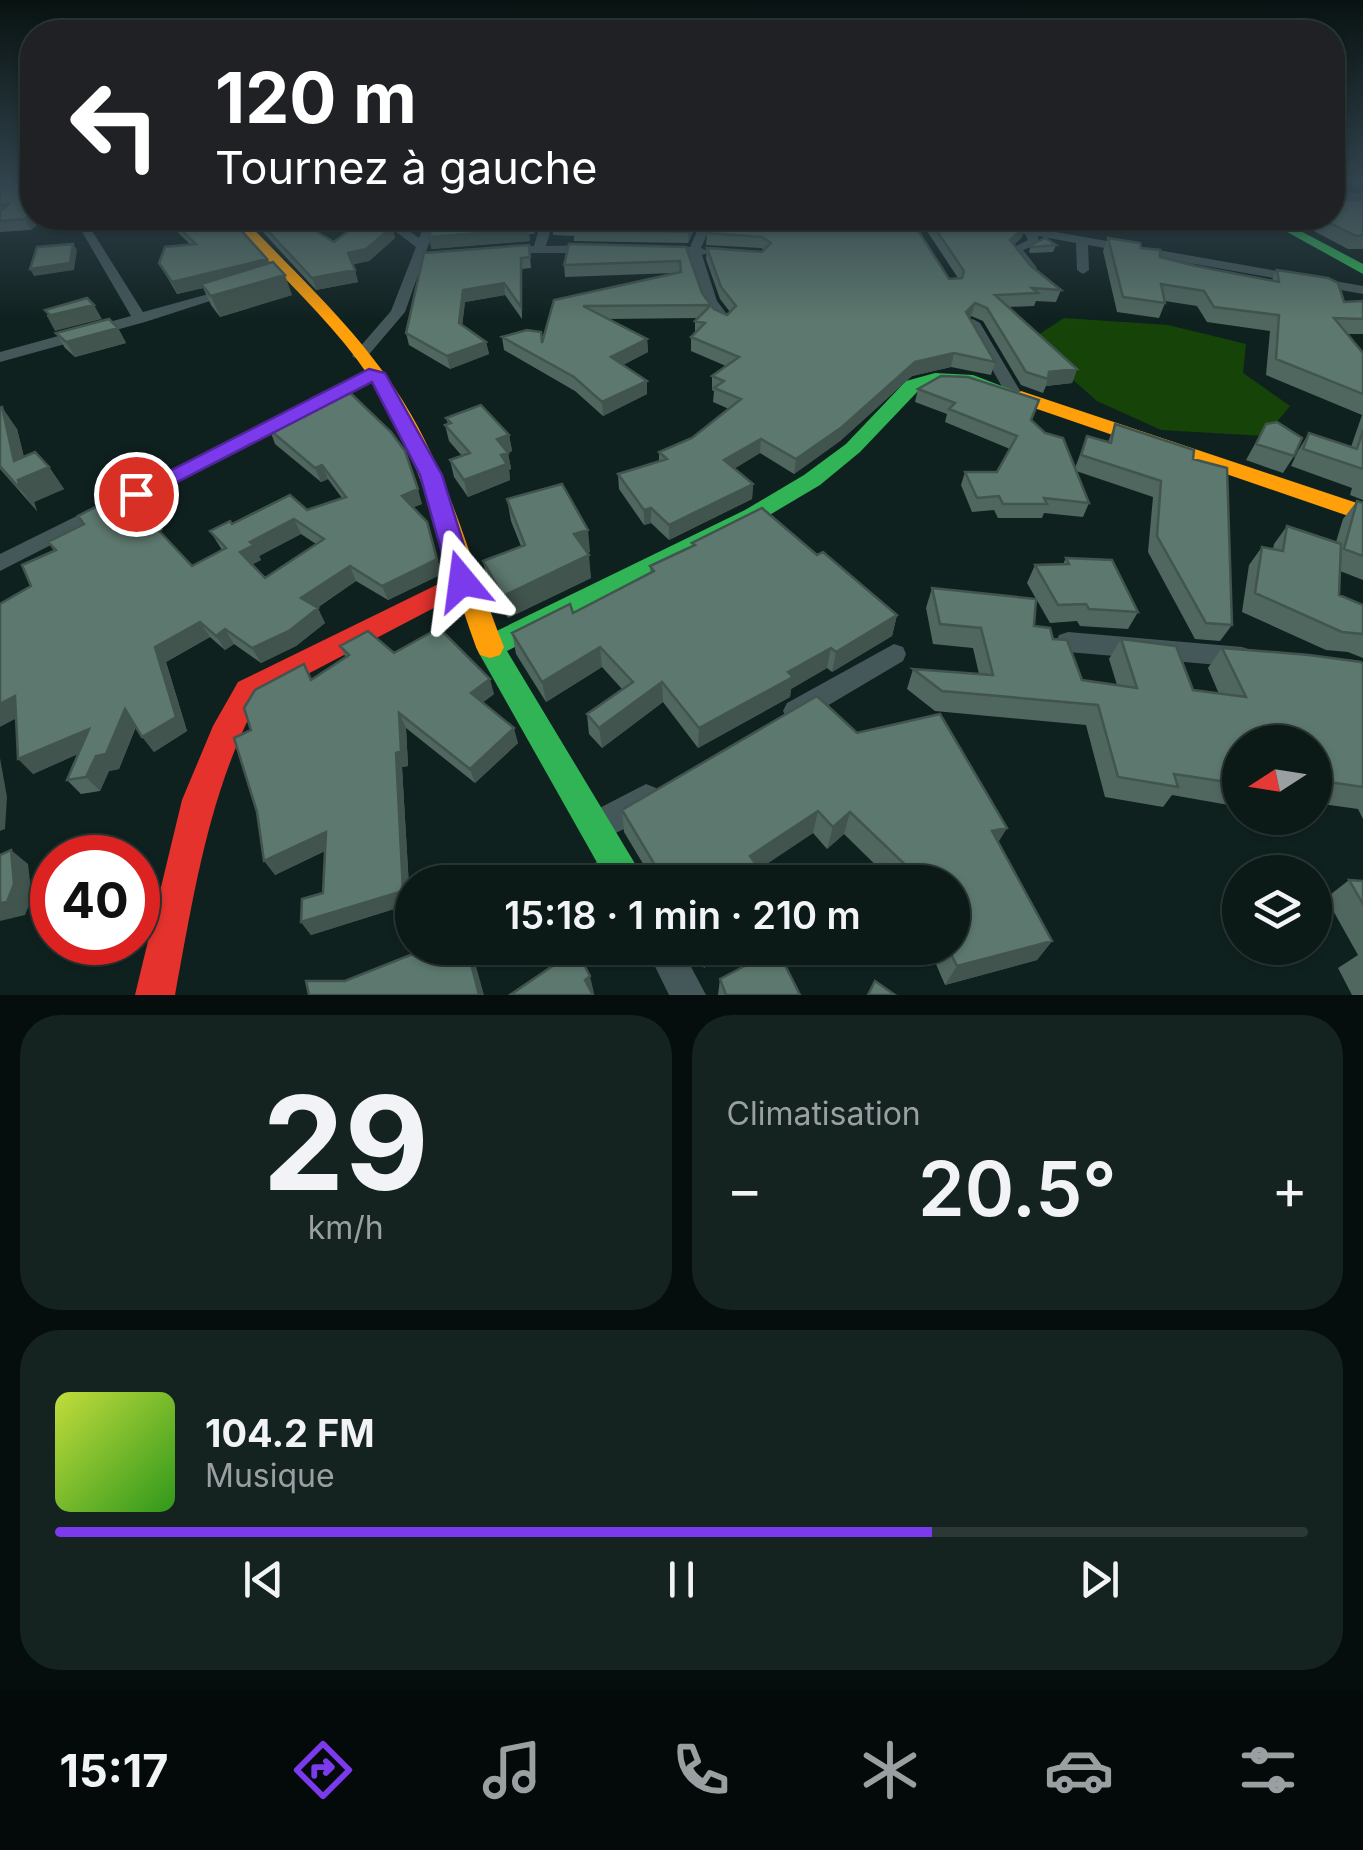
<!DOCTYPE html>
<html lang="fr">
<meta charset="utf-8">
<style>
body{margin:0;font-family:Inter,sans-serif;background:#142220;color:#f1f3f6;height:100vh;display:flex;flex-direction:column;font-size:38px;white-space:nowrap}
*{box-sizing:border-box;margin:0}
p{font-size:32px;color:#9aa0a1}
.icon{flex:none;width:55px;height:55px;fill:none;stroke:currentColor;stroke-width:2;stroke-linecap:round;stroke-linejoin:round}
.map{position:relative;height:995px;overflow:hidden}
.side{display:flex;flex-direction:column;gap:20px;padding:20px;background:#060e0d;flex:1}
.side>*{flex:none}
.hud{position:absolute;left:20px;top:20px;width:1325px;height:210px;border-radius:40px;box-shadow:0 2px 8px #0004,0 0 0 2px #2b3836;background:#202124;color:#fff;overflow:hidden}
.needle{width:65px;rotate:258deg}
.buttons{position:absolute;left:1222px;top:725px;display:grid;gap:20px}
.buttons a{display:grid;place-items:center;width:110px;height:110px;border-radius:50%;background:#0b1917;box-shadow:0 2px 8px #0004,0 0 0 2px #2b3836;font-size:50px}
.speed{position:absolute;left:30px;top:835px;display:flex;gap:20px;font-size:50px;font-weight:700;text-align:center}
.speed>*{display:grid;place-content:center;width:130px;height:130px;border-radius:50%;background:#0b1917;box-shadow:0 2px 8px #0004,0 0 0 2px #2b3836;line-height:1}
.speed .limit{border:15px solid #d22;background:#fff;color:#111}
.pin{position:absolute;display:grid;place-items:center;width:85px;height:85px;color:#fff;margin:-42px;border:5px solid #fff;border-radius:50%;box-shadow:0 2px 10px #0007}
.me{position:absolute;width:110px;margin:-55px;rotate:344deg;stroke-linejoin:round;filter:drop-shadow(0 0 8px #0008)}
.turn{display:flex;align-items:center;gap:35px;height:210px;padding:0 30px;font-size:45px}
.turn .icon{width:130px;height:130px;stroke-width:2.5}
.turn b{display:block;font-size:70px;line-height:85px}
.big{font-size:75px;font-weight:600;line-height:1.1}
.side .tile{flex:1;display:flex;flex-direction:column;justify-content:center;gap:15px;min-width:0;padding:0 35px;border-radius:40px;background:#142220}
.side .dial{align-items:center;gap:0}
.dial b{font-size:130px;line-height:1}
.song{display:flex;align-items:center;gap:30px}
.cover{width:120px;height:120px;border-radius:15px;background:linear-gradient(135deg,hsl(70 70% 55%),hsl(110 70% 35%))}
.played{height:10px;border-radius:5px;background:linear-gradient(90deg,#7c3aed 70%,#2b3836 70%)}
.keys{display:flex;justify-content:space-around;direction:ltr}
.heat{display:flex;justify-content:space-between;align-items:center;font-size:55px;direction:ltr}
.side .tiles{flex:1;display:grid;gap:20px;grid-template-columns:1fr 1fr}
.tile:last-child{grid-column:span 2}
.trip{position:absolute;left:395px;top:865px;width:575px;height:100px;border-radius:50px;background:#0b1917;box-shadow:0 2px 8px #0004,0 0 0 2px #2b3836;font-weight:600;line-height:100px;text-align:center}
.menu{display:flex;height:160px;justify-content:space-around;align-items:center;background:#040a09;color:#9aa0a1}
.menu .icon{width:70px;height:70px}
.menu .on{color:#7c3aed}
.menu b{font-size:45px;color:#f1f3f6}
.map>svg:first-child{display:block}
.green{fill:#164408}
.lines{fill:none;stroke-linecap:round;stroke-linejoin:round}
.street{fill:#44585a;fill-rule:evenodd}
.fast{fill:#30b455;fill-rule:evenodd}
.slow{fill:#ff9f0a;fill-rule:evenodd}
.jam{fill:#e5322d;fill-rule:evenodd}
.wall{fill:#50675f;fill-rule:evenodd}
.shaded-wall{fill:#41544d}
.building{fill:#5d786e;stroke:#41544d;stroke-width:2.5;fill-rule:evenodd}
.route{fill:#7c3aed;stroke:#51269a;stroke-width:2.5}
</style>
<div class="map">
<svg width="1363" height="995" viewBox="0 0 1363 995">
<rect width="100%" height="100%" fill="#0f211f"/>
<path class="green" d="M1064,318L1168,325L1246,344L1243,373L1290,406L1265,436L1161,430L1097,401L1029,341Z"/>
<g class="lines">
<path class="street" d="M1332,192L1363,193V199L1332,198Z
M74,218H84L143,312L234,287L241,291L145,322L0,362V352L131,316Z
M378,218H391L419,238L427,218H438L405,312L365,359L360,361L352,356L391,311L416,247Z
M542,218H554L546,246L592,245L598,249L592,253H502L500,250L506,246H534Z
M703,218H714L701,248L711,252L702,255L717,301L732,321L725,325C701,313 696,279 689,255L661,254L655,250L661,246L690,247Z
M948,218H970L1021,226L1026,224L1033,228L1363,286V294L1088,245L1089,270L1083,274L1077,270L1076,243L1038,236L1039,244L1023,250L1037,268L1031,272L1026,271L1010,249L1028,240L1025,234Z
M973,319L980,323L1022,394L1020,398H1008L1006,394L966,323Z
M376,368L384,373L382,376L0,571V554Z
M1068,632L1242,647L1251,650L1255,657L1251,664L1242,667L1068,652L1059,649L1056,642L1059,635Z
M894,644L903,647L906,654L903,661L805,719L796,723L787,719L783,711L787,703Z
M646,784L656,788L661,798C652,818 617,833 597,841L586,837L582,826L586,815Z
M620,852L631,857L636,868L631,879L624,882H571L576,871Z
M646,948H681L706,995H669Z"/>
<path class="fast" d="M1262,218H1276L1363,264V274Z
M935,373L973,375L1030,397L1021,403L965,384H936L920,389L860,452L820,485L761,520L507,651L646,882H608L480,655L476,647L480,639L745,510L804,475L846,444L906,381Z"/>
<path class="slow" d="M231,218H243C299,277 360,332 403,401C450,476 471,565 504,647L500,655L490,658L480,655L476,647C443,556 423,456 368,375C329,317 274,272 231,218Z
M1021,391L1363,505V521L1014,401L1012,397Z"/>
<path class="jam" d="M463,572L472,574L476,581L472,588L258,700C209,792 194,893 175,995H135L182,800L213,726L238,682Z"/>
</g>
<path class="wall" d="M0,182H32L31,230L0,232Z
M1363,199V249H1348L1289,218H1332Z
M145,218H230L267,259L292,295L220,317L211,305L203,288L177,294L159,263L190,244L166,221Z
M250,218H297H295L334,242L392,227L395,238L369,261L353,264L358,282L316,290Z
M435,218H540L534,234H529L530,241L431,249Z
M554,218H699L688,243L574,241V236L553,235L552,224Z
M713,218L949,279L958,278L921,222L922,218H988L1022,237L1014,245L1031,266L1061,290L1056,302L1036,301L1034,306L1008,307L1077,369L1072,383L1046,386L1043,393L1021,385L983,321L971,316L969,318L995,362L991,375L951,367L912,376L840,441L794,474L760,453L735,468L753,484L752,499L669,540L651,523L644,525L619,489L618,474L659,462V452L692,438L729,409L713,402L714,391L712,390V376L726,366L691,351V337L695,333V321L698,318L608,319L647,339L648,352L623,365L647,394L603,416L575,391L504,350L502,337L542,343L554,300L674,273L565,277L564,265L686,247L702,293L714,309L727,315L730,312L720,299L706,259L707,248L762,252L764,250L761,248L706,245L707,233Z
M1108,238L1141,248L1160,257L1196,266L1272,280L1277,270L1344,302L1363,301V334H1347L1363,353V500L1350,495L1352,488L1291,466L1298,451L1309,433L1351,447L1362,415L1266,375L1270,331L1207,322L1197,306L1165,301V303L1159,318L1117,312L1103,251Z
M529,245L531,268L522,269V319L505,295L465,302L462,325L486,342L489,354L450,369L409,345L406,333Z
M1031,245H1056L1053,252L1030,253L1029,252Z
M118,328L126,343L75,357L65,348L56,333Z
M918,389L1031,420L1075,468L1087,436L1108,442L1115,424L1193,459L1232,625L1220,641L1195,639L1148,552L1153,497L1076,471L1089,503L1083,517L1044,513L1042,518H998L994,510L972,512L961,485L965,472H997L1010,449L945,422L947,414L915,402Z
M301,405L422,504L413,507L442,574L388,600L356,581L317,608L325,623L296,646L261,663L234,644L225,650L210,637L166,662L187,731L154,752L136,727L119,769L109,771L100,791L81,794L67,780L78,754L33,774L31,586L54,551L48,542L117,509L154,515L163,530L159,531L192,566L222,550L210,531L232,524L307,510L342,498L328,479L321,482L275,444L270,430L295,419L292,413L302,409ZM301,534L316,544L265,578L252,564L261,560L259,556Z
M0,408L17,429L24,457L49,467L64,489L34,502L37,511L0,469Z
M446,418L509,435L512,451L508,453L511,469L509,470L510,480L468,497L454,477L450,460L462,456L449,441L445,425L448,424Z
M1266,424L1294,456L1283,473L1246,460Z
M507,499L590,552L587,553L591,578L508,618L488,583L483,561L521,546L511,521Z
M1357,501L1363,503V580L1340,571L1339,595L1363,605V658L1348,652L1326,650L1242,612L1249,565L1262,547L1273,549L1274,544L1287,526L1336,542L1343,519Z
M692,543L817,555L897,615L892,636L832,672L827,668L791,689L790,697L698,748L663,702L602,748L589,734L587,714L622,689L602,667L546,702L516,654L512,633L573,613L650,572V566L692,547Z
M1066,558L1138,612L1128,629L1080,626L1077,621L1050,623L1027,583L1035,565L1063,564Z
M932,588L1034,626L1053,639L1082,680L1117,685L1109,659L1121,639L1193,690L1219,694L1208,668L1222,648L1363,664V819L1358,809L1315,803V742H1240V807L1172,795L1163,807L1105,797L1086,725L935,711L907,689L913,669L979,674L973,648L933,644L926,608Z
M340,646L394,653L494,694L482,703L518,743L475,783L406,728L408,766L402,767L410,904L311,935L301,922L323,893L325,851L275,875L251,730L312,680L346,658Z
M857,733L1007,828L998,842L1052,941L1037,960L945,985L929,948H952V882H893L844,834L827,849L813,833L759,869L769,882H654L624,832L622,810Z
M1349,880L1363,881V995H1352L1338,968L1358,955L1326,898Z
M412,921V938L405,925Z
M692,948H729L704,968Z
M720,979L800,995H718Z"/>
<path class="shaded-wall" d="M32,213V218H46L31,230L25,219Z
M96,218H133L107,223L97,232L92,221Z
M407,218H420L409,227Z
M535,218H540L534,234L533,223Z
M694,218H699L688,243V232Z
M1026,226L1022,237L1007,251L1010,240Z
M392,227L395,238L369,261L351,265L348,253Z
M528,229L530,241L431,249L429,237Z
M73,244L77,250L74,270L34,276L30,269Z
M521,258L522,269V319L521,307Z
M267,259L271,271L201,284L203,288L177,294L172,282Z
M355,270L358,282L316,290L312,278Z
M285,275L292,295L220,317L211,296Z
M504,283L505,295L465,302L461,335L459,323L463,290Z
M975,303L971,316L963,325L966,312Z
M94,305L102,319L55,331L47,316Z
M118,328L126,343L75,357L66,342Z
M647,339L648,352L612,370L611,357Z
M486,342L489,354L450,369L447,356Z
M954,353L951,367L912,376L840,441L794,474L796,459L915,362Z
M1077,369L1072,383L1046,386L1049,372Z
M647,381V394L603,416L602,402Z
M2,407L17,429L28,476L49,467L64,489L34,502L37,511L20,489Z
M509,435L512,451L508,453L511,469L509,470L510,480L468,497L464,480L497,439Z
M761,439L760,453L724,475V460Z
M322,465L328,479L321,482L315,468Z
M753,484L752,499L669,540V525Z
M418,489L422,504L407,510L402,496Z
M651,508V523L644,525V510Z
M154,515L163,530L156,533L147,518Z
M294,519L301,534L259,556L261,560L248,567L240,552L250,542Z
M427,522L442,574L388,600L382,586Z
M588,530L590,552L576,557L574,534Z
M589,555L591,578L508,618L503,596Z
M350,566L356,581L308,613L301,598Z
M318,608L325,623L296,646L261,663L252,648Z
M897,615L892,636L832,672L836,652Z
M200,622L210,637L166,662L187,731L154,752L142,737L155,647Z
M225,629L234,644L225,650L216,636Z
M600,647L602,667L546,702L542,682Z
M831,648L827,668L791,689L790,697L698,748L699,728L788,672Z
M490,679L494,694L475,708L471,693Z
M662,682L663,702L602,748L599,728Z
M15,696L30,711L0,727V704Z
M125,709L137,723L119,769L109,771L100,791L86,777L96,756Z
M399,713L406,728L408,766L402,767L410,904L311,935L301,922L403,891L396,753Z
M514,728L518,743L475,783L470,769Z
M89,729L102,743L33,774L18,759Z
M0,758L7,797L5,829L0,831Z
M818,811L813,833L747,877L750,856Z
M850,812L844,834L827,849L833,827Z
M1007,828L994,849L992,831Z
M326,832L335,846L275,875L264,861Z
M11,850L28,864L32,898L25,915L0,921V903Z
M1052,941L1037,960L945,985L957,966Z
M467,948H471L484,995H479Z
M706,948H729L704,968V949Z
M590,976L594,993L591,995L585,980Z"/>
<path class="building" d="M0,182H32V213L25,219L0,221V211L10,203L0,205Z
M1363,199V235L1356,236L1320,218H1332V200Z
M168,218H230L267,259L172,282L159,263L165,247L196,244Z
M256,218H294L334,242L356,225L392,227L366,249L348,253L355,270L312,278Z
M435,218H535L533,223H528V229L429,237Z
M554,218H694L688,232L573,229L574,224H552Z
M713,218H910L949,279L962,278L964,271L928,218H988L1026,226L1010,240L1031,266L1061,290L1032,288L1038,293L995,295L1077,369L1049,372L1048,379L1026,372L987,308L975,303L966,312L995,362L954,353L915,362L842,427L796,459L761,439L724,460L753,484L669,525L651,508L644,510L618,474L667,459L659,452L692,438L741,399L714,388L724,381L712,376L739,357L691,337L705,323L695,321L711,305L583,306L647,339L611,357L647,381L602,402L574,377L502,337L527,330L541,332L542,343L554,300L681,272L680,261L564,265L569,244L686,247L702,293L714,309L727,315L736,306L721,287L707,248L762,252L771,243L762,237L707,233Z
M1045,238L1056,245L1032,247L1031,245Z
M1108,238L1140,243L1141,248L1160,250V257L1196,266L1279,282L1277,270L1328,278L1338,283L1344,302L1363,301V319L1334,318L1363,353V394L1276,359L1279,315L1214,307L1204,291L1161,284L1165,303L1123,297Z
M73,244L70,263L30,269L37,247Z
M529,245L530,257L521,258V307L504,283L463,290L459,323L486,342L447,356L406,333L424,253Z
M273,262L285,275L211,296L201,284Z
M87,298L94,305L47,316L50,315L45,310Z
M109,319L118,328L66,342L56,333Z
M941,376L968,377L1039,400L1031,420L1045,433L1063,438L1089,503L1044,498L1047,504H1003L999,496L977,498L965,472H997L1017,436L949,409L955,403L918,389Z
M343,386L391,432L405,451L418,489L402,496L427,522L437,559L382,586L350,566L301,598L318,608L289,631L252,648L225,629L216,636L200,622L155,647L176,717L142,737L125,709L106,754L96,756L86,777L67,780L89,729L18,759L15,696L0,704V604L31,586L22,565L56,550L48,542L84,524L78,516L109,500L117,509L140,499L154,515L147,518L192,566L226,548L210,531L230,521L232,524L290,495L307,510L346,497L322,465L315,468L270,430L299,418L292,413L304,408L301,405ZM294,519L324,539L265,578L240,552L254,545L250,542Z
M481,405L509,435L497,439L508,453L501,455L507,464L464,480L450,460L470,453L445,425L451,423L446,418Z
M2,407L14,461L35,452L49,467L18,480L20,489L0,466V408Z
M1277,422L1302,438L1294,456L1256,444L1266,424Z
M1115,424L1194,450L1193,459L1227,468L1232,625L1206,623L1157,536L1161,481L1081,455L1087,436L1111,443Z
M1363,430V469L1303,449L1309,433L1357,449Z
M562,484L588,530L574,534L589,555L503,596L483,561L525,545L507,499Z
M1357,501L1363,503V556L1344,549Z
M762,508L817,555L823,552L897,615L836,652L831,648L788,672L793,677L699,728L662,682L599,728L587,714L633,682L600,647L542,682L512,633L570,604L573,613L654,571L650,566L695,545L692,543Z
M1287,526L1341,544L1339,595L1363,605V634L1342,632L1255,593L1262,547L1283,551Z
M1066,558L1112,560L1138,612L1089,609L1086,604L1058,605L1035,565L1069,564Z
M932,588L1036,599L1034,626L1050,628L1053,639L1067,640L1082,680L1137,688L1121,639L1176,646L1193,690L1246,697L1222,648L1309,655L1361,662L1363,664V787L1315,780V742H1240V784L1174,774L1178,787L1118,777L1098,705L942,691L913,669L993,675L981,628L940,624Z
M439,628L490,679L471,693L514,728L470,769L399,713L401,751L396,753L403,891L301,922L302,899L323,893L326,832L264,861L257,812L234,738L251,730L244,708L255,690L304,664L311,680L349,655L340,646L368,631L394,653Z
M817,696L857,733L940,714L1007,828L992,831L1052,941L957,966L948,948H952V882H919L915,874L850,812L833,827L818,811L750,856L769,882H665L622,810Z
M11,850L14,884L7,902L0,903V855Z
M1349,880L1363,881V904Z
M428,948H467L479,995H309L306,981H345Z
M777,949L800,995H726L720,979Z
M576,950L590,976L585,980L593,995H510Z
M875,981L895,995H868Z"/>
<linearGradient id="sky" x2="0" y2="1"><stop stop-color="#081211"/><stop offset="0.57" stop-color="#31434d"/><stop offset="1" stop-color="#31434d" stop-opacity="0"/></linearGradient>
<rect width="1363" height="321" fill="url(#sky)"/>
<path class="route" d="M369,369L385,373L442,475L475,581L472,587H453L450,581L420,475L372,382L144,499H129L125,494Z"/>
</svg>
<div class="buttons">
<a><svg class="needle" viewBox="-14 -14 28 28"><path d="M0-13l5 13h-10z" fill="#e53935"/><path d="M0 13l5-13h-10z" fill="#9aa0a1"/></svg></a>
<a><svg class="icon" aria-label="layers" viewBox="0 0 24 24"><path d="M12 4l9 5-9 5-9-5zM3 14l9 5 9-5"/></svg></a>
</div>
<div class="speed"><div class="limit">40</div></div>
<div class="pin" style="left:136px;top:494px;background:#d93025"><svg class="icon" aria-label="arrive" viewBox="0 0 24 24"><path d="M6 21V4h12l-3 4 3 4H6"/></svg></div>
<svg class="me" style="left:462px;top:581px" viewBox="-20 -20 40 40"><path d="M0-17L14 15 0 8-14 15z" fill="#7c3aed" stroke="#fff" stroke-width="4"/></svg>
<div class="trip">15:18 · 1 min · 210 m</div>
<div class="hud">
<div class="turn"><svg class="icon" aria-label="left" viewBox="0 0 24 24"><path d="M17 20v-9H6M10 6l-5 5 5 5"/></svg><div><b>120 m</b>Tournez à gauche</div></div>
</div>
</div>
<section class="side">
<div class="tiles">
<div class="tile dial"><b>29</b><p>km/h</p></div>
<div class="tile"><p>Climatisation</p>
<div class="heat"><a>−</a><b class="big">20.5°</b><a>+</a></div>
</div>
<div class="tile">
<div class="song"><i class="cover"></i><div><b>104.2 FM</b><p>Musique</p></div></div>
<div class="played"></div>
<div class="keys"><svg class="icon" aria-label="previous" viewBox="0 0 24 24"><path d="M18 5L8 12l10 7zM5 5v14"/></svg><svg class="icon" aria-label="pause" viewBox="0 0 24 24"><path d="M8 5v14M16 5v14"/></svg><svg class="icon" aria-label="next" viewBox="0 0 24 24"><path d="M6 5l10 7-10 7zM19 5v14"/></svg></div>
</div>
</div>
</section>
<nav class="menu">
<b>15:17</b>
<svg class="icon on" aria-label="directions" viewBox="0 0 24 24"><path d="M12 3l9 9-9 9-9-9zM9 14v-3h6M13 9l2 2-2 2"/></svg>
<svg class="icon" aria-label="music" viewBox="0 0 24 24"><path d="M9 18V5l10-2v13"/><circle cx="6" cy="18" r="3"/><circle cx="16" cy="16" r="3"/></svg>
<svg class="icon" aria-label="phone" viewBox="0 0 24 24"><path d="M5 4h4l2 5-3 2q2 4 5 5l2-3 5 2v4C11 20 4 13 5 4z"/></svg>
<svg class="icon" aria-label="climate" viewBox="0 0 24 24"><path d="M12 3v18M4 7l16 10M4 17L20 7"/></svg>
<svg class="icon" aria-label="car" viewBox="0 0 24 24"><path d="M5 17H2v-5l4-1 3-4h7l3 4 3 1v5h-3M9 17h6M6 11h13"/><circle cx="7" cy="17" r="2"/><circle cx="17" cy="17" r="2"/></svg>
<svg class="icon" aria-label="filters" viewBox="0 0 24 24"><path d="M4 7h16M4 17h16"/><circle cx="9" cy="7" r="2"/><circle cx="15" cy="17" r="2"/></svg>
</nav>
